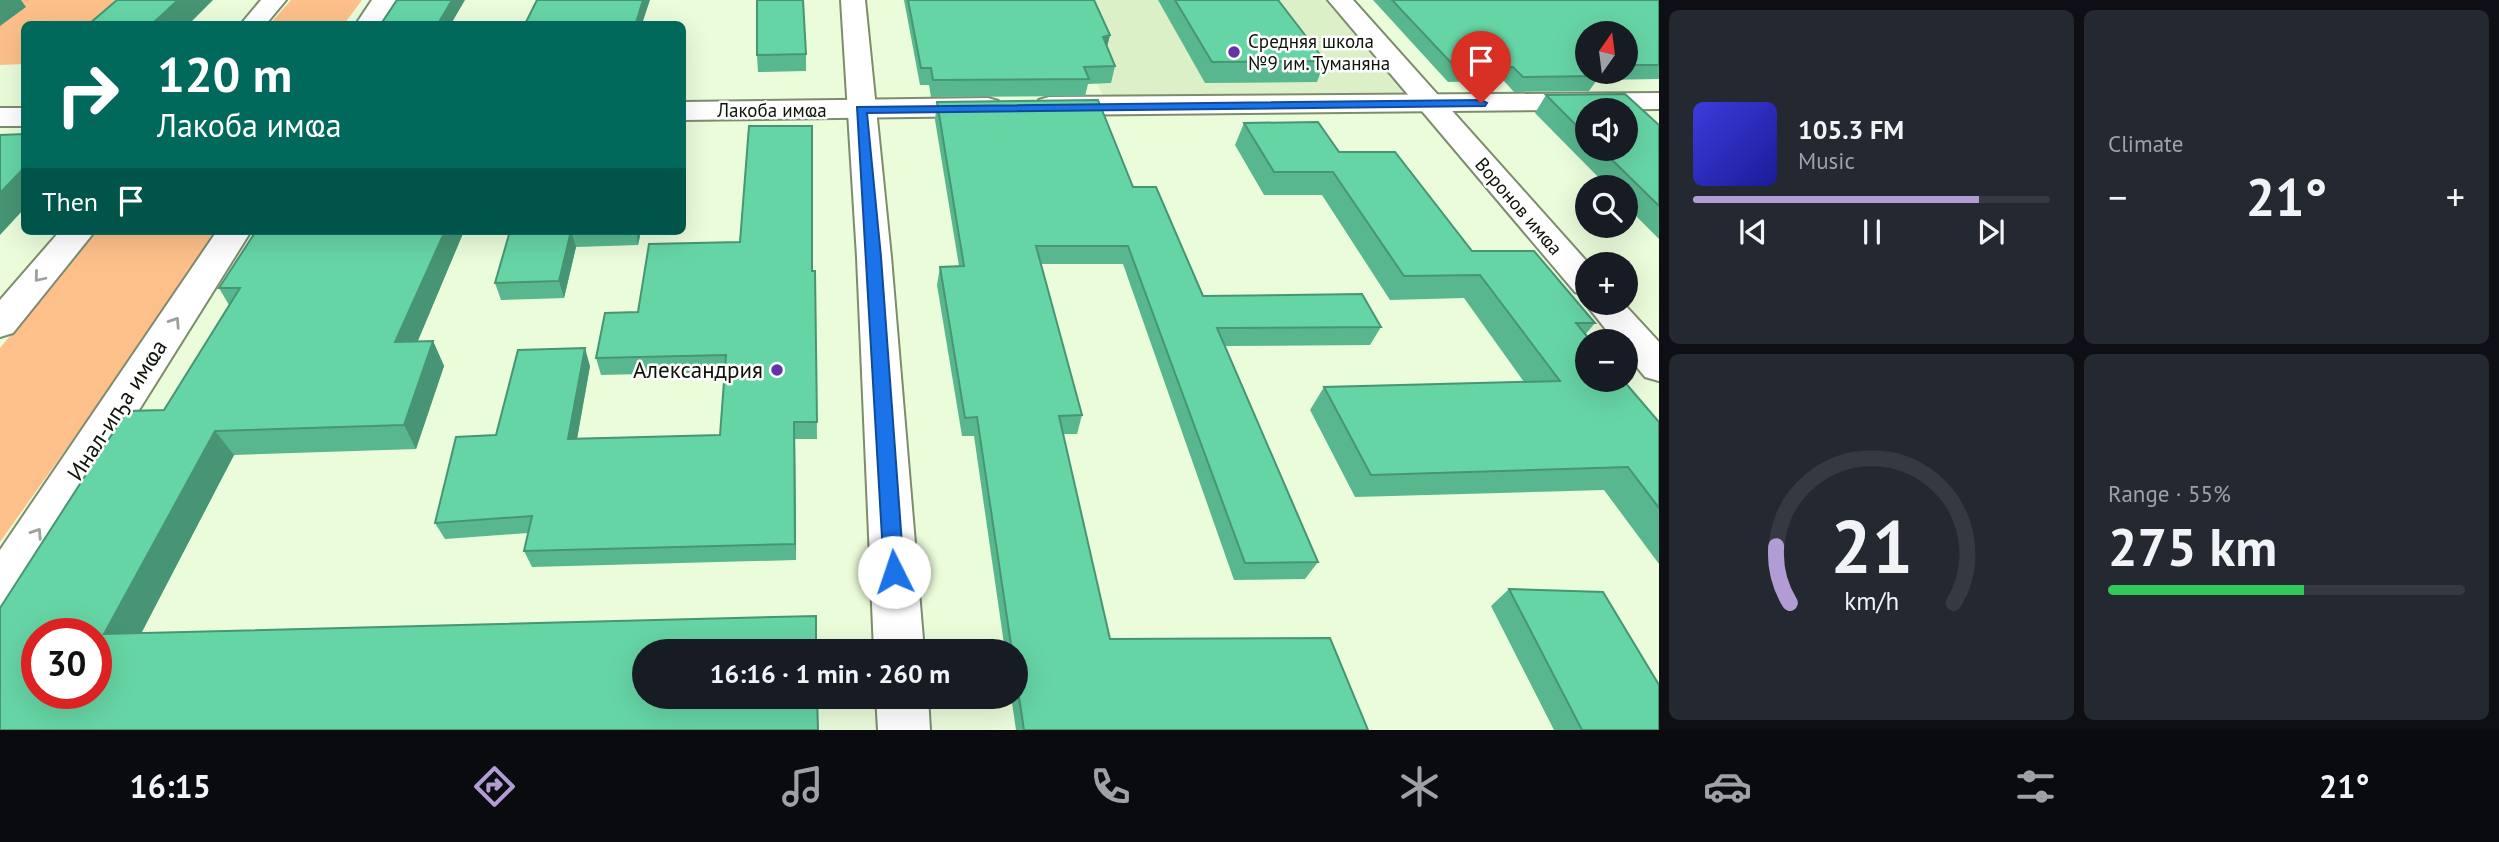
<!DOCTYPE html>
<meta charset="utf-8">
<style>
body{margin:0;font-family:"PT Sans",sans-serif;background:#242831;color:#f1f3f6;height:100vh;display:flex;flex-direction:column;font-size:26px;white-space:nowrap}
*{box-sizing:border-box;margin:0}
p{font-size:23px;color:#9ea1a6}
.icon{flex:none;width:38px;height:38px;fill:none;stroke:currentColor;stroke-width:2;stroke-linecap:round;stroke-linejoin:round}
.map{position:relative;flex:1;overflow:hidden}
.side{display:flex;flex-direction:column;gap:10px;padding:10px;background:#0d0f14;width:840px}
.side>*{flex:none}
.guide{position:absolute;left:21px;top:21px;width:665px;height:214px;border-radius:10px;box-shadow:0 7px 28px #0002;background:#00695c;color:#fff;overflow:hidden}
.needle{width:46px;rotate:14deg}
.buttons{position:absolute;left:1575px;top:21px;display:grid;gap:14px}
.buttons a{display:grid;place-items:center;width:63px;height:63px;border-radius:50%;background:#171b24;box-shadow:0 7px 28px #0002;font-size:35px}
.speed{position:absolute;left:21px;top:618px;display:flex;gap:14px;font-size:35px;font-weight:700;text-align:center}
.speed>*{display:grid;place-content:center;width:91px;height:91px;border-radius:50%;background:#171b24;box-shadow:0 7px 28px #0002;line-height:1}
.speed .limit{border:10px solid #d22;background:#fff;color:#111}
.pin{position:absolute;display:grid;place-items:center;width:60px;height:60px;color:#fff;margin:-72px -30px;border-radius:50% 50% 50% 0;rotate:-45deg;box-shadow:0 0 7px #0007}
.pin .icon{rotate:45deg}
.me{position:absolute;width:77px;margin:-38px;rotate:356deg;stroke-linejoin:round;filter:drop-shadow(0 0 5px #0008)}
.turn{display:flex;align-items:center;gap:24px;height:147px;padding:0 21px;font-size:32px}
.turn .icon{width:91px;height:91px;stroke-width:2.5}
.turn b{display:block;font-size:49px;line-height:60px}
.then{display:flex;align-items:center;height:66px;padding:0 21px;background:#0003;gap:14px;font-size:26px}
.big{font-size:52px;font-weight:800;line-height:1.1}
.side .card{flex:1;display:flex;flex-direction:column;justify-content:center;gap:10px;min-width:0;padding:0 24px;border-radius:10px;background:#242831}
.side .dial{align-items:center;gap:0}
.dial svg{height:182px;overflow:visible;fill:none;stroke:#363941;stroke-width:7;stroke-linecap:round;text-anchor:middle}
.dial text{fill:#f1f3f6;stroke:none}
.song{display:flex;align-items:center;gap:21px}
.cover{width:84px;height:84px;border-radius:10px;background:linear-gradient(135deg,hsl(240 70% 55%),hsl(240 70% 35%))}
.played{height:7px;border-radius:4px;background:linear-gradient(90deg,#b19dd4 80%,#363941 80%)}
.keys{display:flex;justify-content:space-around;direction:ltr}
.heat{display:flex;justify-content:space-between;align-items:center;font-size:38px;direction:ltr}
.charge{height:10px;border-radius:5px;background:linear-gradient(90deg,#34c759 55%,#363941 0)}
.side .tiles{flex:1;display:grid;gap:10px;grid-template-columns:repeat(2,1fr)}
.trip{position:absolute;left:632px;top:639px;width:396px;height:70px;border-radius:35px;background:#171b24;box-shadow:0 7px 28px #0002;font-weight:800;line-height:70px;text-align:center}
.dock{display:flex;height:112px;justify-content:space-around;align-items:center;background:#090b0e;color:#9ea1a6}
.dock .icon{width:49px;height:49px}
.dock .active{color:#b19dd4}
.dock b{font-size:32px;color:#f1f3f6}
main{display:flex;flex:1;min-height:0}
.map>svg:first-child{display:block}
.built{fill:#dbf0c7}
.green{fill:#fdc08a}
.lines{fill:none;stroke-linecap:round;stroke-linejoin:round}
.street-casing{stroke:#7c8c6d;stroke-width:4}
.secondary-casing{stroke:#7c8c6d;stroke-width:4}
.street{fill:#fff;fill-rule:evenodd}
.secondary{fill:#fff;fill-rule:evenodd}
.wall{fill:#58b78e;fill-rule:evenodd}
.shaded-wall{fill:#479574}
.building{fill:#66d5a5;stroke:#479574;stroke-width:2;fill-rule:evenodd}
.oneway{stroke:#9fa19c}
.route{fill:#1a73e8;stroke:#114b97;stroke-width:2}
.poi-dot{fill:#6333aa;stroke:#fff;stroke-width:2.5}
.labels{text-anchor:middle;stroke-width:5;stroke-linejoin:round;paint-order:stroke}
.far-poi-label{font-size:19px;fill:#0e1408;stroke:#fff;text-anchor:start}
.far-street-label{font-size:19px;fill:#0e1408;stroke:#fff}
.poi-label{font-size:23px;fill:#0e1408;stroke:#fff;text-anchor:end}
.street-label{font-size:23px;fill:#0e1408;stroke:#fff}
</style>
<main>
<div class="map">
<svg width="1659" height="730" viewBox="0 0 1659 730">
<rect width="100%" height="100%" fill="#eafcda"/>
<path class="built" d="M1061,0H1340L1430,104L1107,105Z"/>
<path class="green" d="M0,0H149L122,24H24V64L0,65Z
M291,0H362L344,24H270Z
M97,231H221L0,542V348Z"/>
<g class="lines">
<defs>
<path id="street" d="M261,0H286L266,24H241Z
M372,0H396L380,24H356Z
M841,0H865L891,257L924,651H874L857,257Z
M1328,0H1353L1589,264L1587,296L1575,292Z
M60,231H95L13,333L0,337V300Z
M217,231H251L17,605L0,611V550Z
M1587,299V303H1623L1659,342V381L1645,377L1626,354V341H1615L1585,303Z
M876,696H928L930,730H878Z"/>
<path id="secondary" d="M1659,93V109L1049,115L1039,112L1035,106L1039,100L1049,97Z
M988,98L998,101L1002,107L998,113L988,116L682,120V102Z
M0,108H24V126H0Z"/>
</defs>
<use href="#street" class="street-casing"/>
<use href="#secondary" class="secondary-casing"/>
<use href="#street" class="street"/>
<use href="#secondary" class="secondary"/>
</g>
<path class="wall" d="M904,0H1094L1110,35L1107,46L1115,66L1111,83L1088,84L1085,96L931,97L929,85H920Z
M1158,0H1278L1325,61L1317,82L1205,83Z
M1373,0H1659V79L1597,80L1589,91L1514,92L1504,81L1448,82ZM1587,33H1626V72H1587Z
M806,54V71L758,72L757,55Z
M1546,95L1659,125V239L1626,206V187H1608L1535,113ZM1587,110L1626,149H1587Z
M937,102L1133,187L1203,296L1381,327L1370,345L1225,346L1318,562L1305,579L1234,580L1123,264H1041L1082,415L1077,434H1063L1110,639L1368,730H1016L1011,696H1015V651H1005L974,436H962L937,285L940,267L959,266L935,120Z
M1244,123L1339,152L1472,251L1595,323L1585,335L1659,422V564L1604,490L1355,497L1310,410L1324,387L1524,382L1464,298L1390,300L1322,195H1264L1235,145Z
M256,231H464L417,342L433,341L444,366L416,449L234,455L141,633L0,730L164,410L229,305L219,288Z
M510,231H641L638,245L576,247L564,298L501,300L495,283Z
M812,271H815L817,439H795L796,560L532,567L524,551L528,533L445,539L435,523L496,435L590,366L577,438L720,435L724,372L601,375L596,358L638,312Z
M1509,589L1659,730H1554L1491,606Z"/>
<path class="shaded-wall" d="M0,0H21L26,7L0,26Z
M178,0H213L189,24H152Z
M452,0H465L451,24H438Z
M643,0H650L642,24H636Z
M1110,35L1106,51L1103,37Z
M24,168V209L0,235V193Z
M445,231H464L407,367L395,342Z
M571,231L576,247L564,298L559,281Z
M636,231H641L638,245Z
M433,341L444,366L416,449L404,425Z
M585,348L590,366L574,456L568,439Z
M794,422L795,439L796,560L795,544Z
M215,431L234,455L130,655L104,634Z"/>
<path class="building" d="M117,0H178L152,24H89Z
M397,0H452L438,24H381Z
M537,0H643L636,23H629L628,24H525Z
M757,0H803L806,54L757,55Z
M908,0H1094L1110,35L1103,37L1115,66L1084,67L1089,79L933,80L931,68H921Z
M1175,0H1278L1325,61L1212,62Z
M1392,0H1659V65H1626V33H1587V72H1594L1599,76L1523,77L1513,67L1456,68Z
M1625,94L1659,125V206L1601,149H1626V110H1587V136L1546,95Z
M1098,100L1133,187H1156L1203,296L1362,294L1381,327L1217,328L1318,562L1245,563L1128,246H1036L1082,415L1059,416L1110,639L1330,638L1368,730H1024L1015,671V651H1012L977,417L965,418L940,267L964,266L937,102Z
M1318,122L1339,152H1395L1472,251H1534L1595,323H1576L1591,341H1587V380H1623L1659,422V508L1628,467L1371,475L1324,387L1560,381L1480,275L1404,276L1333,172H1274L1244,123Z
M749,126H812V271H815L817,422H794L795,544L524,551L532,516L435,523L456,437L496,435L518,350L585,348L568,439L720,435L726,355L596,358L605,313L638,312L649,244L740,242Z
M24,134V168L0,193V135Z
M256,231H445L395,342L433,341L404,425L215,431L104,634L816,616V651H644V696H817L818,730H0V608L127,411L164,410L240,288H219ZM37,634H96V693H37Z
M510,231H571L559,281L495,283Z
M1509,589L1603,592L1659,685V730H1582Z"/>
<defs><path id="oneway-chevron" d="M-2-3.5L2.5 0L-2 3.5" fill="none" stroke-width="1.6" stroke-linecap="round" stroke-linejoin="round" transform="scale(1.75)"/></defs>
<g class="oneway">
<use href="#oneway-chevron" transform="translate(39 277) rotate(130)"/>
<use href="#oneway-chevron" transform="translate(175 322) rotate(-57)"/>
<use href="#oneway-chevron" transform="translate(37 533) rotate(-57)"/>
</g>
<path class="route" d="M1481,100L1487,103L1485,106L867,113L881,257L904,572L901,578L894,581L887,578L884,572L857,107Z"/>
<g class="poi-dot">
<circle cx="1234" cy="52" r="7"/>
<circle cx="777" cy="370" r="7"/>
</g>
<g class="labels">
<g class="far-poi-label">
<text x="1248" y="48">Средняя школа<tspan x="1248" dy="22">№9 им. Туманяна</tspan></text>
</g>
<g class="far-street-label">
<text x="772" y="117">Лакоба имҩа</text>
<text transform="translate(1519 206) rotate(49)" y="7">Воронов имҩа</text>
</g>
<g class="poi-label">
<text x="763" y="378">Александрия</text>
</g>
<g class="street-label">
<text transform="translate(117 410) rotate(-57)" y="8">Инал-иҧа имҩа</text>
</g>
</g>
</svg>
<div class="buttons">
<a><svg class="needle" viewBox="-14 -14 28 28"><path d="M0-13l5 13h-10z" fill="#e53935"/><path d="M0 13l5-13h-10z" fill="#9ea1a6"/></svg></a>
<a><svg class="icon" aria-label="sound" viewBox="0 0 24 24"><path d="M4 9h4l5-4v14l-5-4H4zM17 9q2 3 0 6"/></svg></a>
<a><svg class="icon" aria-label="search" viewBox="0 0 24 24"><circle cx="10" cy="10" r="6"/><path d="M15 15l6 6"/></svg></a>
<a>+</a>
<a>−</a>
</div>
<div class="speed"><div class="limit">30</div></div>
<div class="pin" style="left:1481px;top:103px;background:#d93025"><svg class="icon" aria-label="arrive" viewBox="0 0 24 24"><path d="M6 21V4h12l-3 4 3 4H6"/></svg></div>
<svg class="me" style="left:894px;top:572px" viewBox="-20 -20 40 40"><circle r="19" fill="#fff"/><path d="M0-13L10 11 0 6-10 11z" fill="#1a73e8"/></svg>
<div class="trip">16:16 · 1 min · 260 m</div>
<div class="guide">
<div class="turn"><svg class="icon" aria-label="right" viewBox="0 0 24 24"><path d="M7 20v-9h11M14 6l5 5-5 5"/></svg><div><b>120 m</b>Лакоба имҩа</div></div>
<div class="then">Then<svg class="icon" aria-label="arrive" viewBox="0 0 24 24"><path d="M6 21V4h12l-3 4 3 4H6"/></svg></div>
</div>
</div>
<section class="side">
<div class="tiles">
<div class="card">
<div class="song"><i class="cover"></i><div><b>105.3 FM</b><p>Music</p></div></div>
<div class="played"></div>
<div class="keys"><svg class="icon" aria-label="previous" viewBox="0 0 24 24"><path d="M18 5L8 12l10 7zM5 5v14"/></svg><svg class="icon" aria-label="pause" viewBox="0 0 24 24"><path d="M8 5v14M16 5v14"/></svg><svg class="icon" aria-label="next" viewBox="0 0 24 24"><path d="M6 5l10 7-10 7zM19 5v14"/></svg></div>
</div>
<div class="card"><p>Climate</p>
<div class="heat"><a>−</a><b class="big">21°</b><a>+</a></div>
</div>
<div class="card dial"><svg viewBox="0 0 100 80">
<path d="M14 69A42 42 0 1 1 86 69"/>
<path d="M14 69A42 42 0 0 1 8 44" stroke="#b19dd4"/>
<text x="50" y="56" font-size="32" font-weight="700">21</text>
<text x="50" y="72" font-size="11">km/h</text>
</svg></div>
<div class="card"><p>Range · 55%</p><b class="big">275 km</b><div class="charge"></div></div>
</div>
</section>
</main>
<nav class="dock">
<b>16:15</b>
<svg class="icon active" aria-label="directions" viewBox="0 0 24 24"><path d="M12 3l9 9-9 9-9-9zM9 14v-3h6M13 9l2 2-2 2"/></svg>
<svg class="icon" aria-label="music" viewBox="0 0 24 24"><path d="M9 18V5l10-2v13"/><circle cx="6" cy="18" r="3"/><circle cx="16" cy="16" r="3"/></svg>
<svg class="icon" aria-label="phone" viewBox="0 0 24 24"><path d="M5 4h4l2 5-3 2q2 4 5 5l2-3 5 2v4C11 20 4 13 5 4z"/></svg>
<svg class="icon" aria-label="climate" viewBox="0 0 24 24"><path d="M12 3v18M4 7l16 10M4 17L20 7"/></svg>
<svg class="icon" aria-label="car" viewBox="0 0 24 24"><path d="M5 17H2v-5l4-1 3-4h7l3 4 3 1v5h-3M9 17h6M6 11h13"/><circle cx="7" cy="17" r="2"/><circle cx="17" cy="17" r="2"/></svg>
<svg class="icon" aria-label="filters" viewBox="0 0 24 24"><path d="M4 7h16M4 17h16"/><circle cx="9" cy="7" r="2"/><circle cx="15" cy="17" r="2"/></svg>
<b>21°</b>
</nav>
